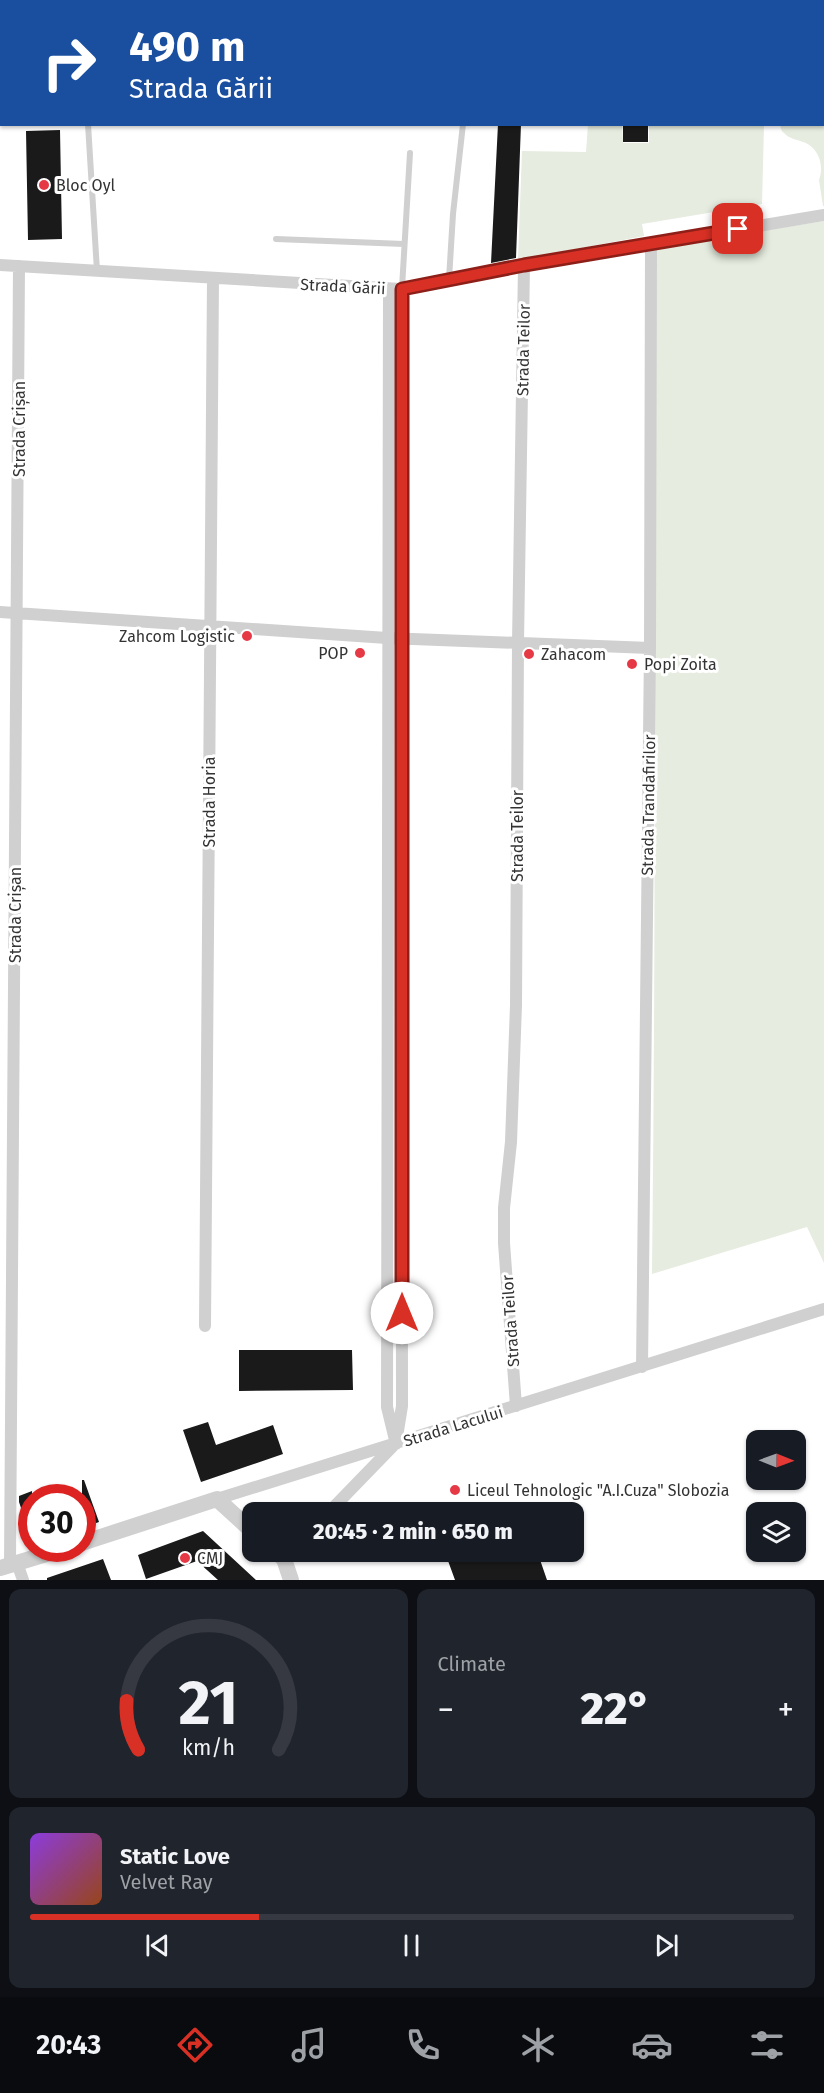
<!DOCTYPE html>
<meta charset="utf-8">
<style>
body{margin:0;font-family:"Fira Sans",sans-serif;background:#20242c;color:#f1f3f6;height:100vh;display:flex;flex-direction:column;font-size:22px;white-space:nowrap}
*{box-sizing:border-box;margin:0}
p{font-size:20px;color:#9ea1a6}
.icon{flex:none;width:33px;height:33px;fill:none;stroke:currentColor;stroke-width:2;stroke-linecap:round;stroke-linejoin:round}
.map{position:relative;height:1580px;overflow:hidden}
.drawer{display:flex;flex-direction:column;gap:9px;padding:9px;background:#0d0f14;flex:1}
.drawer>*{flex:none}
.banner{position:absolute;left:0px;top:0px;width:825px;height:126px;box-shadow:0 2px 4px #0004;background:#1a4fa0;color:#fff;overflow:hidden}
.needle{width:39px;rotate:91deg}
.controls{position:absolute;left:746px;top:1430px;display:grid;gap:12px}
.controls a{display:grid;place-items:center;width:60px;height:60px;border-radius:12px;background:#171b24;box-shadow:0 2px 4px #0004;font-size:30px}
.speed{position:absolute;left:18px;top:1484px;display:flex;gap:12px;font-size:30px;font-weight:700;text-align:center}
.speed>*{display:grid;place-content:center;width:78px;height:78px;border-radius:50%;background:#171b24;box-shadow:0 2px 4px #0004;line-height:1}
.speed .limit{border:9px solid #d22;background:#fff;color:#111}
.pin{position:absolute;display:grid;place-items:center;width:51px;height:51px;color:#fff;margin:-26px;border-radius:12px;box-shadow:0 3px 9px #0006}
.me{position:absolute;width:66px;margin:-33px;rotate:0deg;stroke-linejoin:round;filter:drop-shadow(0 0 4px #0008)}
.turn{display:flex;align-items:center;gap:21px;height:126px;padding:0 30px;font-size:27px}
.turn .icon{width:78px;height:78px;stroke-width:2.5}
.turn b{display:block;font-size:42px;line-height:51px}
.big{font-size:45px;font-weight:800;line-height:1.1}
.drawer .widget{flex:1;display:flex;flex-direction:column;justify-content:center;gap:9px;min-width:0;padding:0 21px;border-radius:12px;background:#20242c}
.drawer .dial{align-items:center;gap:0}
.dial svg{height:156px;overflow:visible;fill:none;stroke:#363941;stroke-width:7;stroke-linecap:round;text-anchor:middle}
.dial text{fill:#f1f3f6;stroke:none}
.song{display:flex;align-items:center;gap:18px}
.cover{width:72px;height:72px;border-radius:9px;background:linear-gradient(135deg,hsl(270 70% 55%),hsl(20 70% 35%))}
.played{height:6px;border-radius:3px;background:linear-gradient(90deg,#d93025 30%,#363941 30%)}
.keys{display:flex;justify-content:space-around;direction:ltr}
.heat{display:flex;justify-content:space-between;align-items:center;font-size:33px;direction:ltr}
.drawer .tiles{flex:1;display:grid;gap:9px;grid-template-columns:1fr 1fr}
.widget:last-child{grid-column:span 2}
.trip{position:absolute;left:242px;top:1502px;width:342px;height:60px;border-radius:12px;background:#171b24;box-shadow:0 2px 4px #0004;font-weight:800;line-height:60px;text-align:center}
.menu{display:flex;height:96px;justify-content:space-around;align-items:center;background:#090b0e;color:#9ea1a6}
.menu .icon{width:42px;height:42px}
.menu .active{color:#d93025}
.menu b{font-size:27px;color:#f1f3f6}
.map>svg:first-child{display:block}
.green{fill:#e6ecdf}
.building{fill:#1a1a1a}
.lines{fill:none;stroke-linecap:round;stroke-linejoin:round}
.service{stroke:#d0d0d0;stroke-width:6}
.minor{stroke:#d0d0d0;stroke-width:12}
.tertiary{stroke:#d0d0d0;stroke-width:16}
.route-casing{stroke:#8d1f18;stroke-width:15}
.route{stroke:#d93025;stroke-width:10}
.poi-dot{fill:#e63946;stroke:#fff;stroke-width:2}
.labels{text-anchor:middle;stroke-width:6;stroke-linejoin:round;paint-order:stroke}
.poi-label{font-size:16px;fill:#333;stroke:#fff;text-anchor:start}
.street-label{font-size:16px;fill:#333;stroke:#fff}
</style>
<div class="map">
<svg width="824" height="1580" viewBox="0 0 824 1580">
<rect width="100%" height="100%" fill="#fff"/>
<path class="green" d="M824,124V206H823L819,180C824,167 820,150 806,143C799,140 789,139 784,133C781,131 781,128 780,125Z
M588,125H622L623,143H649V125H764L762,204L642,224L644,236L518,260L522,151L586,152Z
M824,221V1263L807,1227L652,1274C656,932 655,591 652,249Z"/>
<path class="building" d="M498,124H521L516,258L491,263Z
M623,124H648V142H623Z
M60,130L62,239L28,240L26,131Z
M239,1350H352L353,1390L239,1391Z
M208,1422L216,1445L273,1425L283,1454L201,1482L183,1430Z
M82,1480H84L99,1522L82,1528Z
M32,1491V1534H30L19,1502V1496Z
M203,1531L256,1580H218L197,1561L146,1579L138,1555Z
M467,1551H537L547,1580H455L447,1558Z
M103,1559L111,1580H47V1578Z"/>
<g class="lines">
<path class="service" d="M35,0V2
M494,2L496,0
M0,82H2
M88,124L97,271
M276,239L404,244
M449,279L453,214L463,124
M402,288L410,153"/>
<path class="minor" d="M0,265L401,289L524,265L824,215
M389,289L387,1407L396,1444
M0,612L387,638L650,648
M205,1326L213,278
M642,1367L650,648L651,243
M516,1406L504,1243V1208L511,1142L516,1005L518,643L524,265
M397,1437L402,1406L401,289
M217,1499L824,1309
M329,1512L393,1446
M17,1563L23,1580
M10,1565L19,266"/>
<path class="tertiary" d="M82,1543L217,1499L252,1531
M275,1551L284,1559L291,1580
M0,1568L66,1548"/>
</g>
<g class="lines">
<defs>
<path id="route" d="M402,1313V289L524,265L738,229"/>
</defs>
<use href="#route" class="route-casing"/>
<use href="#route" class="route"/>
</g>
<g class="poi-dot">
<circle cx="44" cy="185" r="6"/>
<circle cx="247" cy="636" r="6"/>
<circle cx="360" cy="653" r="6"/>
<circle cx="529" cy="654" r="6"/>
<circle cx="632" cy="664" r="6"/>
<circle cx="455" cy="1490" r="6"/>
<circle cx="185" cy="1558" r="6"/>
</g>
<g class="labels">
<g class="poi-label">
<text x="56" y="191">Bloc Oyl</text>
<text x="235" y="642" text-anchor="end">Zahcom Logistic</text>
<text x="348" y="659" text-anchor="end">POP</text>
<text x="541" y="660">Zahacom</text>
<text x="644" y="670">Popi Zoita</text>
<text x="467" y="1496">Liceul Tehnologic "A.I.Cuza" Slobozia</text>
<text x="197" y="1564">CMJ</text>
</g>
<g class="street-label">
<text transform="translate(343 286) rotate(3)" y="6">Strada Gării</text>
<text transform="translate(523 350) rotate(-89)" y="6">Strada Teilor</text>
<text transform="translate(19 429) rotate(-90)" y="6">Strada Crișan</text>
<text transform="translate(209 802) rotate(-90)" y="6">Strada Horia</text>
<text transform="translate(648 805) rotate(-89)" y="6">Strada Trandafirilor</text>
<text transform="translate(517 836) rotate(-90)" y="6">Strada Teilor</text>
<text transform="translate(15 915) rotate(-90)" y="6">Strada Crișan</text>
<text transform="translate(510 1321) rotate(-94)" y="6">Strada Teilor</text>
<text transform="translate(453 1426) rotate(-17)" y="6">Strada Lacului</text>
</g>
</g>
</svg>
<div class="controls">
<a><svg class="needle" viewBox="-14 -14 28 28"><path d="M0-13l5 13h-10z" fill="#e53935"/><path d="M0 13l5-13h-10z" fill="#9ea1a6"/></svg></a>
<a><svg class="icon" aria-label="layers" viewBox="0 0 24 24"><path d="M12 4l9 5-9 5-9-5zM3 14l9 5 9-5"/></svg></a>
</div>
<div class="speed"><div class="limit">30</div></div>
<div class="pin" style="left:738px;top:229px;background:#d93025"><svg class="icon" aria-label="arrive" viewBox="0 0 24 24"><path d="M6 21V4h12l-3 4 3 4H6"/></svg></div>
<svg class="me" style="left:402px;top:1313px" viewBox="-20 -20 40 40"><circle r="19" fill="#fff"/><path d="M0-13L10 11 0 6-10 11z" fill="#d93025"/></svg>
<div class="trip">20:45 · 2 min · 650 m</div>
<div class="banner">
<div class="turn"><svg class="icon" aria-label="right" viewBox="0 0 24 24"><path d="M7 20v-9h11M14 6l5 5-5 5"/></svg><div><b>490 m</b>Strada Gării</div></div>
</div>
</div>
<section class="drawer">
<div class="tiles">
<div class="widget dial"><svg viewBox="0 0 100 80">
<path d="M14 69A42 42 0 1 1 86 69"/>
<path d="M14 69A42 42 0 0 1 8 44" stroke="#d93025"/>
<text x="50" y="56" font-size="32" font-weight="700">21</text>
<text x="50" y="72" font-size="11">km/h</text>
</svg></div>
<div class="widget"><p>Climate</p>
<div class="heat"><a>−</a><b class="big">22°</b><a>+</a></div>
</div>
<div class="widget">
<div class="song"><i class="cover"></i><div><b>Static Love</b><p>Velvet Ray</p></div></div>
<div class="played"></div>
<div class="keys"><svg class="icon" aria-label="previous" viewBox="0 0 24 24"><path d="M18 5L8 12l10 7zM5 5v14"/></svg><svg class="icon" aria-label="pause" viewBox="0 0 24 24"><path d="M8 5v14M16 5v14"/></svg><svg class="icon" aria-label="next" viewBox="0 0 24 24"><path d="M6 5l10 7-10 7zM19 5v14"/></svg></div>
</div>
</div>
</section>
<nav class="menu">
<b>20:43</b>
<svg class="icon active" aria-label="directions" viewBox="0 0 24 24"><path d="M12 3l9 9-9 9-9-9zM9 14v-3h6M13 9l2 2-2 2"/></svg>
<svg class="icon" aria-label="music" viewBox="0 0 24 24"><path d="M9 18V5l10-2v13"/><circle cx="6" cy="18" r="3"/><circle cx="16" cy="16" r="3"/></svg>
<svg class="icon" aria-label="phone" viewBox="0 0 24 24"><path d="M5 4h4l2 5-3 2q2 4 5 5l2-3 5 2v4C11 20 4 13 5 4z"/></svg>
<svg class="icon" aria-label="climate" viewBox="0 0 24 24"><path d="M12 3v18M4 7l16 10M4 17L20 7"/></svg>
<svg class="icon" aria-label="car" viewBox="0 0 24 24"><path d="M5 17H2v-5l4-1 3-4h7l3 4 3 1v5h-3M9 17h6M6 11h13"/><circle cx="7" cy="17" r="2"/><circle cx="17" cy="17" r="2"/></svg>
<svg class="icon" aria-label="filters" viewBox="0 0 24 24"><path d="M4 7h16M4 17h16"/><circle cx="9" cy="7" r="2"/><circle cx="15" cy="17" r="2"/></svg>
</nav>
